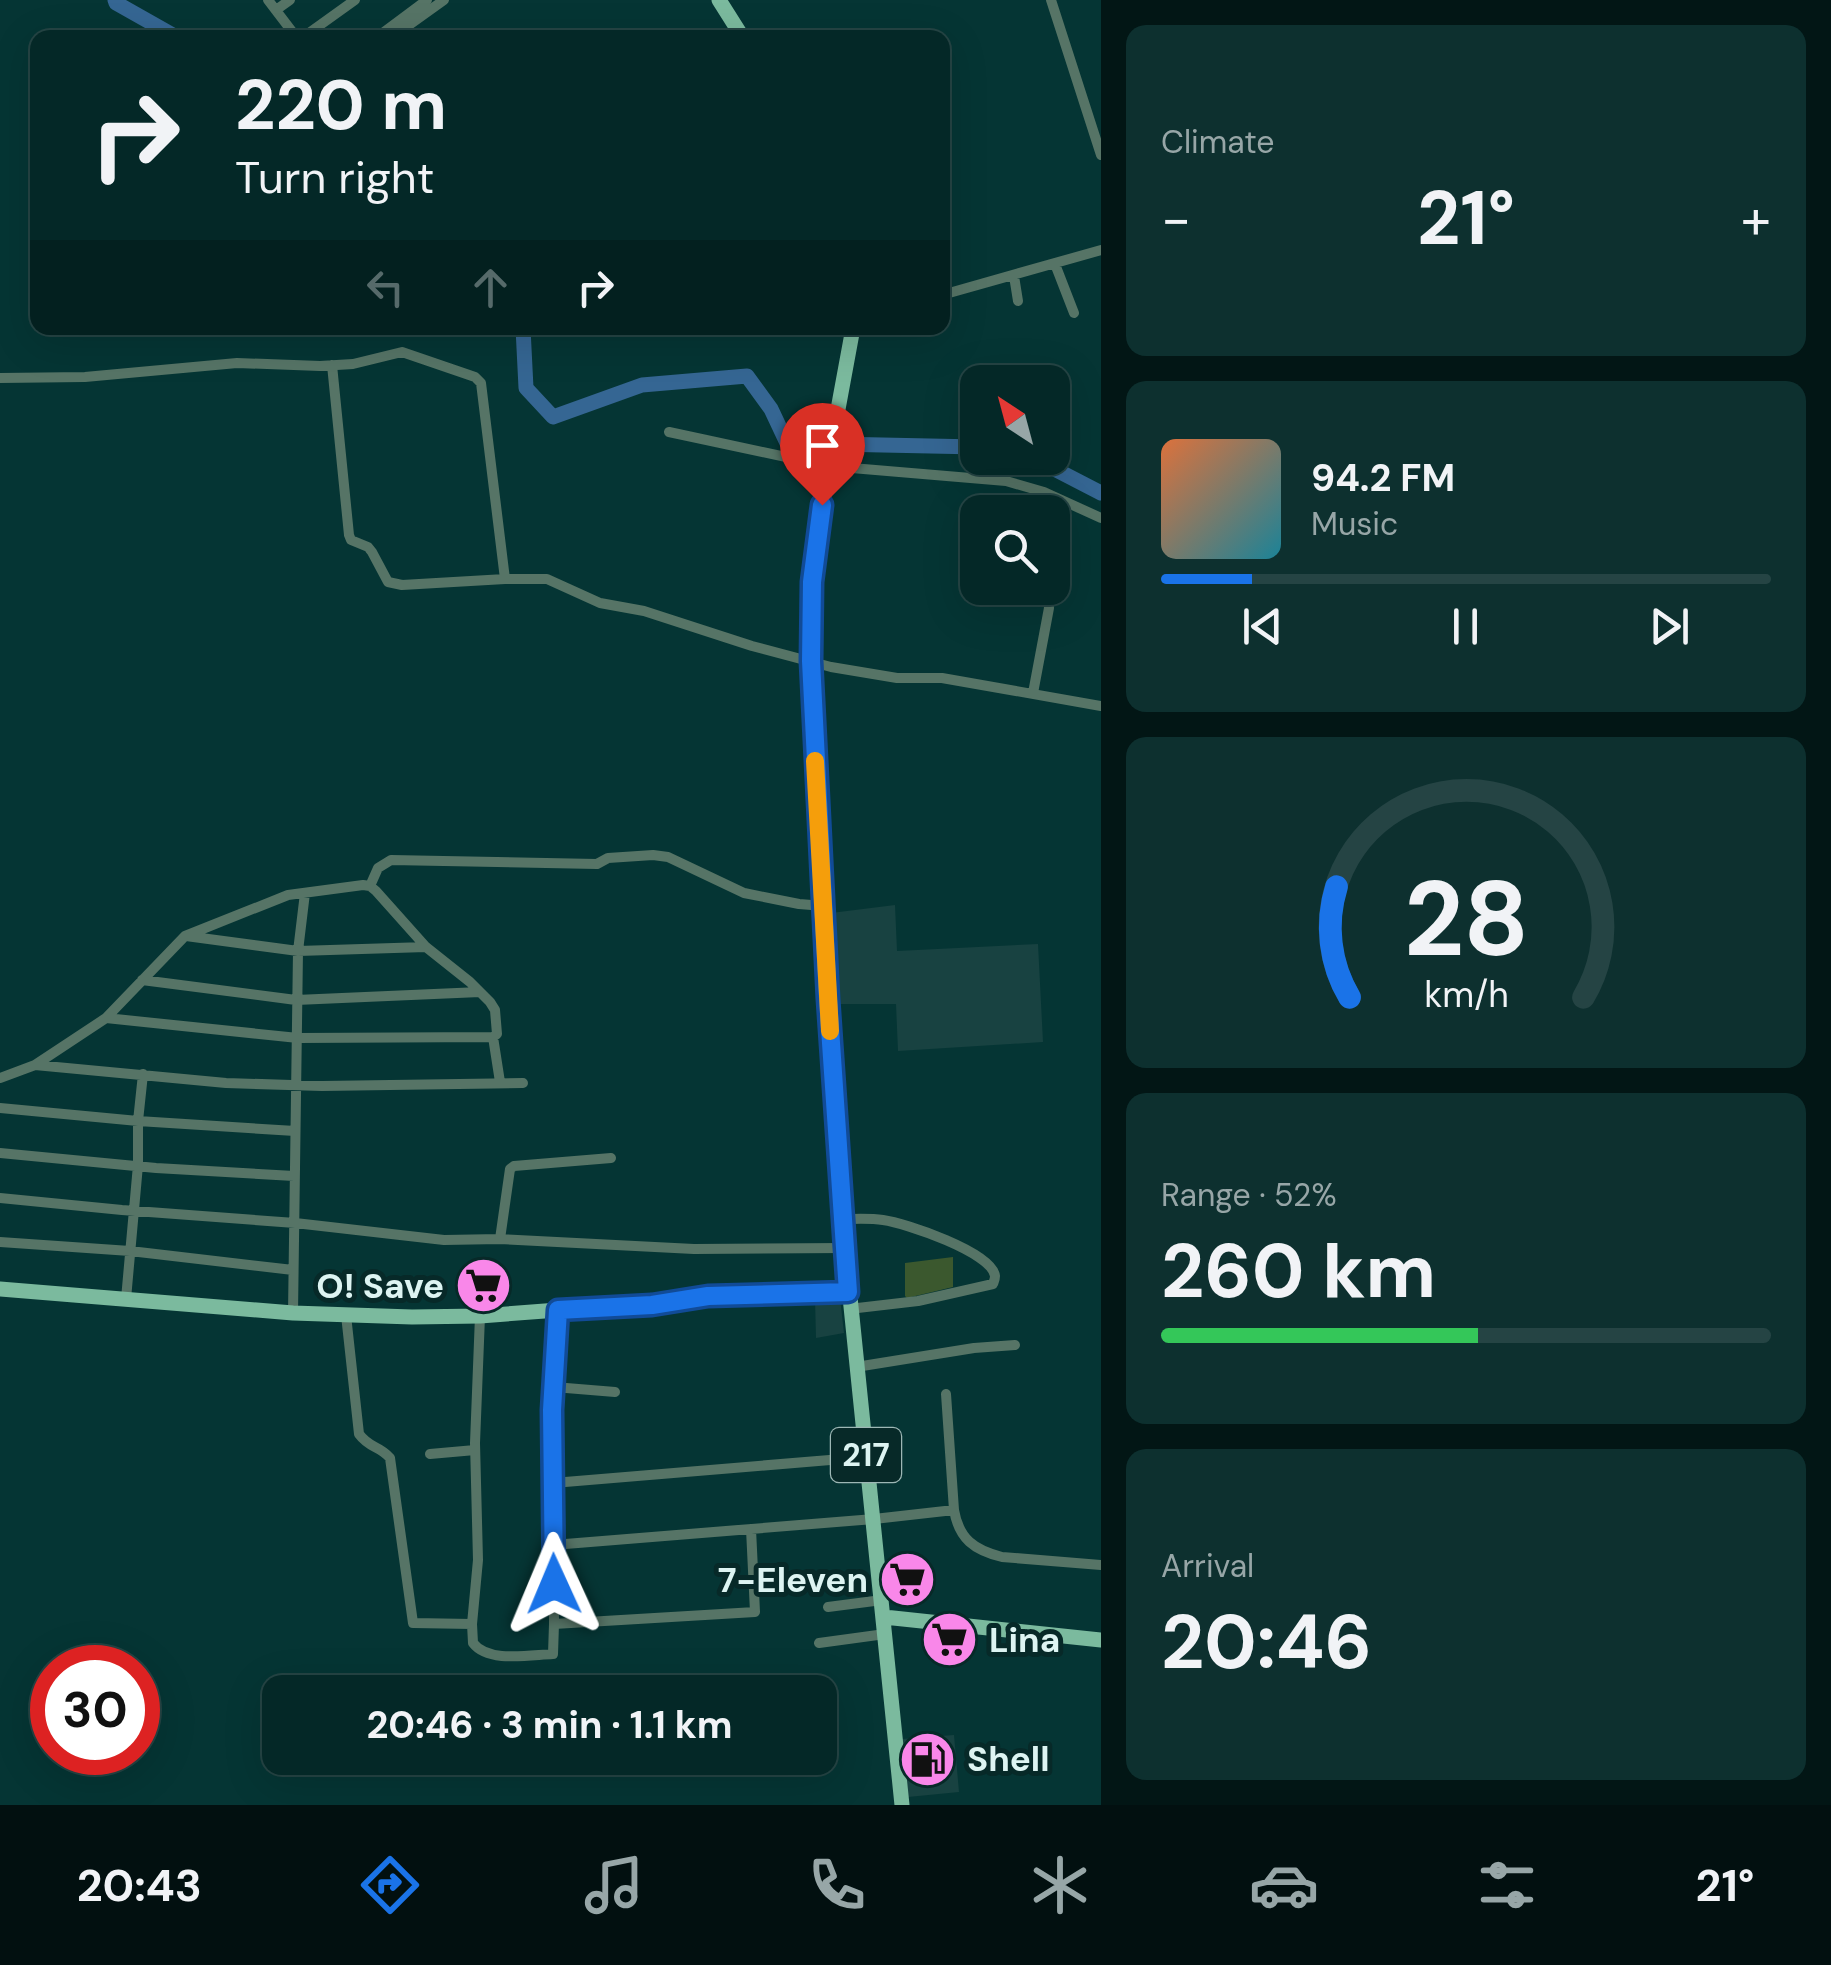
<!DOCTYPE html>
<meta charset="utf-8">
<style>
body{margin:0;font-family:"DM Sans",sans-serif;background:#0d302f;color:#f1f3f6;height:100vh;display:flex;flex-direction:column;font-size:38px;white-space:nowrap}
*{box-sizing:border-box;margin:0}
p{font-size:32px;color:#97a6a7}
.icon{flex:none;width:55px;height:55px;fill:none;stroke:currentColor;stroke-width:2;stroke-linecap:round;stroke-linejoin:round}
.map{position:relative;flex:1;overflow:hidden}
.panel{display:flex;flex-direction:column;gap:25px;padding:25px;background:#021615;width:730px}
.panel>*{flex:none}
.top-card{position:absolute;left:30px;top:30px;width:920px;height:305px;border-radius:20px;box-shadow:0 10px 40px #0002,0 0 0 2px #254444;background:#042827;color:#f1f3f6;overflow:hidden}
.needle{width:65px;rotate:324deg}
.tools{position:absolute;left:960px;top:365px;display:grid;gap:20px}
.tools a{display:grid;place-items:center;width:110px;height:110px;border-radius:20px;background:#042827;box-shadow:0 10px 40px #0002,0 0 0 2px #254444;font-size:50px}
.speed{position:absolute;left:30px;top:1645px;display:flex;gap:20px;font-size:50px;font-weight:700;text-align:center}
.speed>*{display:grid;place-content:center;width:130px;height:130px;border-radius:50%;background:#042827;box-shadow:0 10px 40px #0002,0 0 0 2px #254444;line-height:1}
.speed .limit{border:15px solid #d22;background:#fff;color:#111}
.pin{position:absolute;display:grid;place-items:center;width:85px;height:85px;color:#fff;margin:-102px -42px;border-radius:50% 50% 50% 0;rotate:-45deg;box-shadow:0 0 10px #0007}
.pin .icon{rotate:45deg}
.me{position:absolute;width:110px;margin:-55px;rotate:359deg;stroke-linejoin:round;filter:drop-shadow(0 0 8px #0008)}
.turn{display:flex;align-items:center;gap:35px;height:210px;padding:0 40px;font-size:45px}
.turn .icon{width:130px;height:130px;stroke-width:2.5}
.turn b{display:block;font-size:70px;line-height:85px}
.lanes{display:flex;align-items:center;height:95px;padding:0 40px;background:#0003;justify-content:center;gap:50px;direction:ltr}
.lanes .off{opacity:.35}
.big{font-size:75px;font-weight:700;line-height:1.1}
.panel .widget{flex:1;display:flex;flex-direction:column;justify-content:center;gap:15px;min-width:0;padding:0 35px;border-radius:20px;background:#0d302f}
.panel .dial{align-items:center;gap:0}
.dial svg{height:260px;overflow:visible;fill:none;stroke:#254444;stroke-width:7;stroke-linecap:round;text-anchor:middle}
.dial text{fill:#f1f3f6;stroke:none}
.song{display:flex;align-items:center;gap:30px}
.cover{width:120px;height:120px;border-radius:15px;background:linear-gradient(135deg,hsl(20 70% 55%),hsl(190 70% 35%))}
.played{height:10px;border-radius:5px;background:linear-gradient(90deg,#1a73e8 15%,#254444 15%)}
.keys{display:flex;justify-content:space-around;direction:ltr}
.heat{display:flex;justify-content:space-between;align-items:center;font-size:55px;direction:ltr}
.charge{height:15px;border-radius:8px;background:linear-gradient(90deg,#34c759 52%,#254444 0)}
.trip{position:absolute;left:262px;top:1675px;width:575px;height:100px;border-radius:20px;background:#042827;box-shadow:0 10px 40px #0002,0 0 0 2px #254444;font-weight:700;line-height:100px;text-align:center}
.tabs{display:flex;height:160px;justify-content:space-around;align-items:center;background:#021010;color:#97a6a7}
.tabs .icon{width:70px;height:70px}
.tabs .on{color:#1a73e8}
.tabs b{font-size:45px;color:#f1f3f6}
main{display:flex;flex:1;min-height:0}
.map>svg:first-child{display:block}
.built{fill:#184241}
.green{fill:#3b582e}
.lines{fill:none;stroke-linecap:round;stroke-linejoin:round}
.river{stroke:#356693;stroke-width:15}
.street{stroke:#567466;stroke-width:10}
.primary{stroke:#7bba9e;stroke-width:15}
.route-casing{stroke:#114b97;stroke-width:25}
.route{stroke:#1a73e8;stroke-width:18}
.slow{stroke:#f59e0b;stroke-width:18}
.labels{text-anchor:middle;stroke-width:10;stroke-linejoin:round;paint-order:stroke}
.shield{fill:#072928;stroke:#9db7b5;stroke-width:2.5}
.shield-label{font-size:32px;font-weight:bold;fill:#ddf4f2}
.poi-label{font-size:35px;font-weight:bold;fill:#ddf4f2;stroke:#072928;text-anchor:end}
</style>
<main>
<div class="map">
<svg width="1101" height="1805" viewBox="0 0 1101 1805">
<rect width="100%" height="100%" fill="#053534"/>
<path class="built" d="M895,905L897,951L1038,944L1043,1042L898,1051L896,1004H838L831,913Z
M840,1298L844,1333L816,1338L815,1299Z
M954,1735L959,1792L908,1797L902,1739Z"/>
<path class="green" d="M953,1257V1287L907,1298L905,1296V1263Z"/>
<g class="lines">
<path class="river" d="M115,0L116,3L178,38
M523,328L526,388L553,417L642,385L747,376L771,409L787,443L978,447
M1023,458L1041,462L1101,493"/>
<path class="street" d="M268,0L297,38
M1051,0L1101,155
M276,10L290,0
M302,38L355,0
M376,38L427,0
M391,38L444,0
M1055,264L1074,313
M1014,276L1018,301
M942,295L1101,250
M332,365L349,535L351,540L368,547L372,552L388,582L402,585L505,579H547L600,603L644,611L752,646L831,667L897,678H942L1101,706
M0,378L85,377L237,363L320,366L353,364L402,352L475,377L481,383L505,579
M669,432L828,466L1006,481L1044,492L1101,518
M1033,693L1049,608L1048,599
M370,886L378,868L391,860L597,864L608,858L653,855L668,857L744,893L799,904L824,906
M186,936L298,951L426,947
M142,980L296,1000L480,992
M106,1018L298,1038L493,1037
M35,1065L106,1018L185,936L288,895L363,885L370,886L376,891L426,947L470,982L490,1002L495,1010L497,1034L493,1037L500,1082
M0,1078L35,1065L226,1083L322,1086L523,1083
M0,1108L138,1121L295,1131
M0,1153L156,1168L294,1176
M0,1198L122,1210L295,1223L444,1240L500,1239L694,1249L845,1248
M843,1219C856,1219 870,1218 883,1220C905,1223 992,1252 995,1276C995,1279 994,1281 993,1284L918,1301L849,1309
M500,1239L510,1169L514,1166L611,1158
M0,1242L130,1251L293,1270
M126,1299L138,1165V1121L143,1074
M293,1313L298,951L305,893
M346,1315L359,1434C370,1449 379,1445 390,1458L413,1623L472,1624
M480,1316L475,1443L478,1560L472,1624L473,1643C488,1663 529,1655 553,1654L554,1624L553,1410L558,1310
M856,1367L974,1348L1015,1345
M554,1387L615,1392
M946,1394L954,1510C959,1539 974,1550 1002,1557L1101,1565
M430,1454L475,1450
M553,1483L866,1457
M553,1545L874,1519L954,1510
M828,1607L882,1600
M554,1624L755,1612L751,1529
M819,1643L885,1634"/>
<path class="primary" d="M719,0L743,38
M853,328L829,458L812,582L811,661L828,999L845,1248L902,1805
M0,1289L293,1313L412,1317L480,1316L558,1310L614,1308L708,1296L848,1292
M884,1617L1101,1640"/>
</g>
<g class="lines">
<defs>
<path id="route" d="M554,1584L552,1410L558,1310L652,1305L708,1296L848,1292L828,999L811,661L812,582L822,505"/>
</defs>
<use href="#route" class="route-casing"/>
<use href="#route" class="route"/>
<path class="slow" d="M815,761L830,1031"/>
</g>
<defs>
<symbol id="supermarket-disc" viewBox="-11 -11 22 22"><circle r="9.5" fill="#f987e9" stroke="#072928"/><path d="M-6-5.5h2.5l.6 2H6L4.5 2H-2.5L-4.4-4H-6ZM-1.5 3.2a1.3 1.3 0 1 0 .1 0ZM3 3.2a1.3 1.3 0 1 0 .1 0Z" fill="#111"/></symbol>
<symbol id="fuel-disc" viewBox="-11 -11 22 22"><circle r="9.5" fill="#f987e9" stroke="#072928"/><path d="M-5.5-6h7V0h2V4h1.3V-2.5L3-4.5l.8-.8L6-3V5H2.5V1h-1V6h-7ZM-4.2-4.7v3.2H.2V-4.7Z" fill="#111"/></symbol>
</defs>
<g fill-rule="evenodd">
<use href="#supermarket-disc" x="452" y="1254" width="63" height="63"/>
<use href="#supermarket-disc" x="876" y="1548" width="63" height="63"/>
<use href="#supermarket-disc" x="918" y="1608" width="63" height="63"/>
<use href="#fuel-disc" x="896" y="1728" width="63" height="63"/>
</g>
<g class="labels">
<rect class="shield" x="831" y="1428" width="70" height="54" rx="8"/>
<g class="shield-label">
<text x="866" y="1466">217</text>
</g>
<g class="poi-label">
<text x="444" y="1298">O! Save</text>
<text x="868" y="1592">7-Eleven</text>
<text x="989" y="1652" text-anchor="start">Lina</text>
<text x="967" y="1771" text-anchor="start">Shell</text>
</g>
</g>
</svg>
<div class="tools">
<a><svg class="needle" viewBox="-14 -14 28 28"><path d="M0-13l5 13h-10z" fill="#e53935"/><path d="M0 13l5-13h-10z" fill="#97a6a7"/></svg></a>
<a><svg class="icon" aria-label="search" viewBox="0 0 24 24"><circle cx="10" cy="10" r="6"/><path d="M15 15l6 6"/></svg></a>
</div>
<div class="speed"><div class="limit">30</div></div>
<div class="pin" style="left:822px;top:505px;background:#d93025"><svg class="icon" aria-label="arrive" viewBox="0 0 24 24"><path d="M6 21V4h12l-3 4 3 4H6"/></svg></div>
<svg class="me" style="left:554px;top:1584px" viewBox="-20 -20 40 40"><path d="M0-17L14 15 0 8-14 15z" fill="#1a73e8" stroke="#fff" stroke-width="4"/></svg>
<div class="trip">20:46 · 3 min · 1.1 km</div>
<div class="top-card">
<div class="turn"><svg class="icon" aria-label="right" viewBox="0 0 24 24"><path d="M7 20v-9h11M14 6l5 5-5 5"/></svg><div><b>220 m</b>Turn right</div></div>
<div class="lanes"><svg class="icon off" aria-label="left" viewBox="0 0 24 24"><path d="M17 20v-9H6M10 6l-5 5 5 5"/></svg><svg class="icon off" aria-label="ahead" viewBox="0 0 24 24"><path d="M12 20V5M6 11l6-6 6 6"/></svg><svg class="icon" aria-label="right" viewBox="0 0 24 24"><path d="M7 20v-9h11M14 6l5 5-5 5"/></svg></div>
</div>
</div>
<section class="panel">
<div class="widget"><p>Climate</p>
<div class="heat"><a>−</a><b class="big">21°</b><a>+</a></div>
</div>
<div class="widget">
<div class="song"><i class="cover"></i><div><b>94.2 FM</b><p>Music</p></div></div>
<div class="played"></div>
<div class="keys"><svg class="icon" aria-label="previous" viewBox="0 0 24 24"><path d="M18 5L8 12l10 7zM5 5v14"/></svg><svg class="icon" aria-label="pause" viewBox="0 0 24 24"><path d="M8 5v14M16 5v14"/></svg><svg class="icon" aria-label="next" viewBox="0 0 24 24"><path d="M6 5l10 7-10 7zM19 5v14"/></svg></div>
</div>
<div class="widget dial"><svg viewBox="0 0 100 80">
<path d="M14 69A42 42 0 1 1 86 69"/>
<path d="M14 69A42 42 0 0 1 10 35" stroke="#1a73e8"/>
<text x="50" y="56" font-size="32" font-weight="700">28</text>
<text x="50" y="72" font-size="11">km/h</text>
</svg></div>
<div class="widget"><p>Range · 52%</p><b class="big">260 km</b><div class="charge"></div></div>
<div class="widget"><p>Arrival</p><b class="big">20:46</b></div>
</section>
</main>
<nav class="tabs">
<b>20:43</b>
<svg class="icon on" aria-label="directions" viewBox="0 0 24 24"><path d="M12 3l9 9-9 9-9-9zM9 14v-3h6M13 9l2 2-2 2"/></svg>
<svg class="icon" aria-label="music" viewBox="0 0 24 24"><path d="M9 18V5l10-2v13"/><circle cx="6" cy="18" r="3"/><circle cx="16" cy="16" r="3"/></svg>
<svg class="icon" aria-label="phone" viewBox="0 0 24 24"><path d="M5 4h4l2 5-3 2q2 4 5 5l2-3 5 2v4C11 20 4 13 5 4z"/></svg>
<svg class="icon" aria-label="climate" viewBox="0 0 24 24"><path d="M12 3v18M4 7l16 10M4 17L20 7"/></svg>
<svg class="icon" aria-label="car" viewBox="0 0 24 24"><path d="M5 17H2v-5l4-1 3-4h7l3 4 3 1v5h-3M9 17h6M6 11h13"/><circle cx="7" cy="17" r="2"/><circle cx="17" cy="17" r="2"/></svg>
<svg class="icon" aria-label="filters" viewBox="0 0 24 24"><path d="M4 7h16M4 17h16"/><circle cx="9" cy="7" r="2"/><circle cx="15" cy="17" r="2"/></svg>
<b>21°</b>
</nav>
